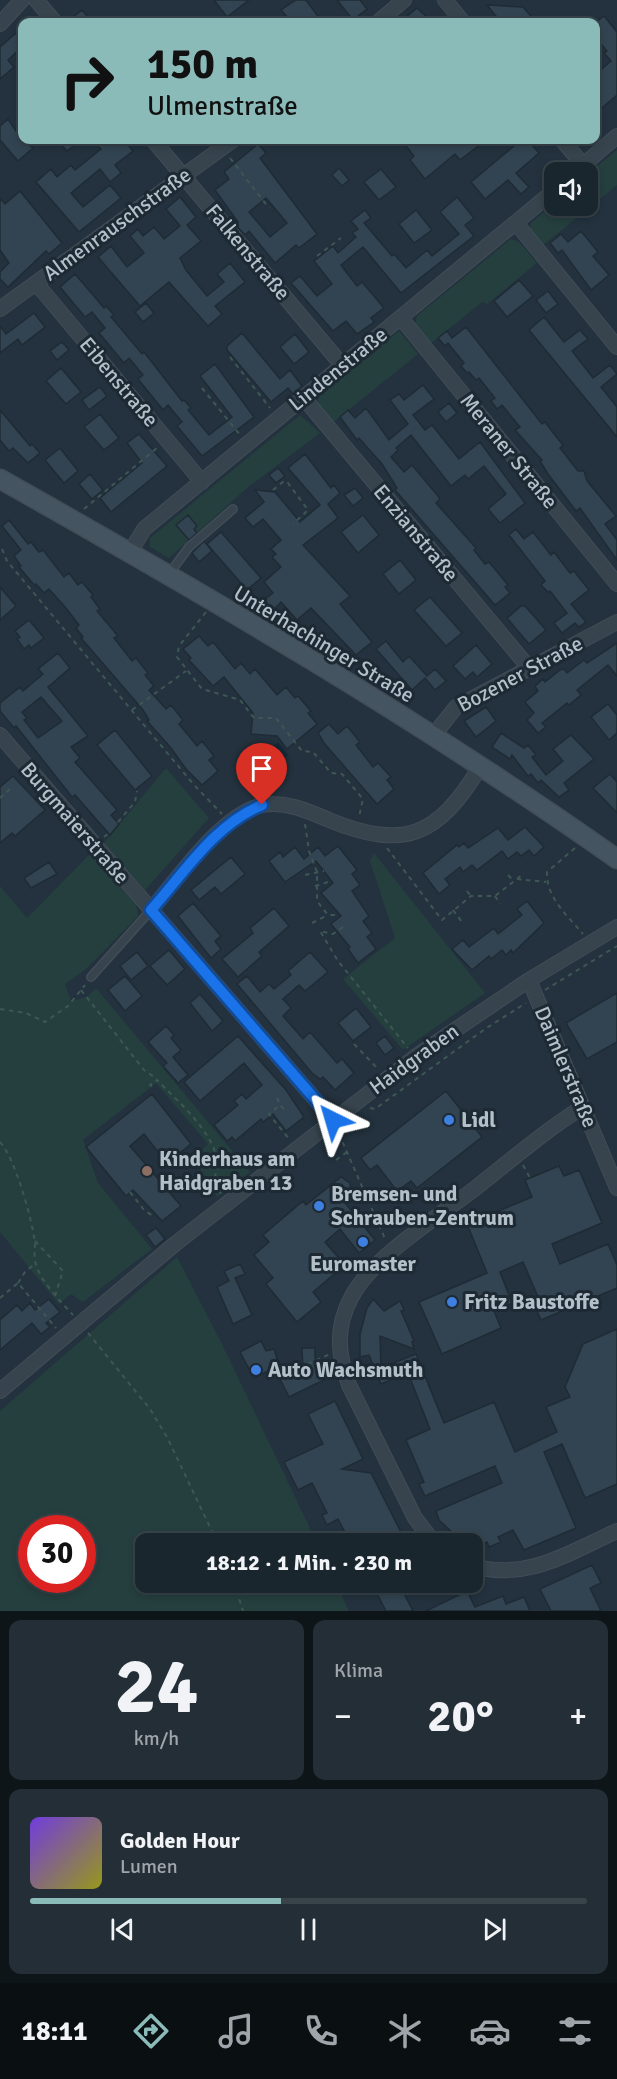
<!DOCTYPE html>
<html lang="de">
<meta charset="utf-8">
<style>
body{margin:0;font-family:Signika,sans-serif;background:#232e36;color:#f1f3f6;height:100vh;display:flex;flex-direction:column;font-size:22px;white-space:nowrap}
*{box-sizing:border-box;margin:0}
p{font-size:20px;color:#9fa5aa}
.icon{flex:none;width:33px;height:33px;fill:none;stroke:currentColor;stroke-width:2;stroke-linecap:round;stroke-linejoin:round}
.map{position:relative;height:1611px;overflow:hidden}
.sheet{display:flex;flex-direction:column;gap:9px;padding:9px;background:#0e1519;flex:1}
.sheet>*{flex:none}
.banner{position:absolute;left:18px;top:18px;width:582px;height:126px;border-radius:12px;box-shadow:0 3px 9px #0003,0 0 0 2px #38434a;background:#8bbbb9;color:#111;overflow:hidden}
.controls{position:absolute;left:544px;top:162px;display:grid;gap:12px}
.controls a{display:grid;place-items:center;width:54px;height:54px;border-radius:12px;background:#1a262e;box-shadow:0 3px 9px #0003,0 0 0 2px #38434a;font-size:30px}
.speed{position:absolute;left:18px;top:1515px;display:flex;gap:12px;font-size:30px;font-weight:700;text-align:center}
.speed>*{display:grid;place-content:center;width:78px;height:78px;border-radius:50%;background:#1a262e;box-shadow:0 3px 9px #0003,0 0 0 2px #38434a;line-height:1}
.speed .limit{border:9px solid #d22;background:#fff;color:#111}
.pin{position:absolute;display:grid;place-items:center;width:51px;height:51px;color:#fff;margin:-62px -26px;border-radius:50% 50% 50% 0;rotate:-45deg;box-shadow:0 0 6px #0007}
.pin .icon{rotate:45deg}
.me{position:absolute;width:66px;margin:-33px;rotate:320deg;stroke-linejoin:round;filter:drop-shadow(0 0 4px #0008)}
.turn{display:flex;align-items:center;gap:21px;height:126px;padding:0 30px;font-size:27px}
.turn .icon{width:78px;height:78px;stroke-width:2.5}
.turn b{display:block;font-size:42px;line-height:51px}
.big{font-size:45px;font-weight:800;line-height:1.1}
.sheet .widget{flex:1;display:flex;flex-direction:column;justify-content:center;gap:9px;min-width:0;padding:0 21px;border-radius:12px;background:#232e36}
.sheet .dial{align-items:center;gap:0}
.dial b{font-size:78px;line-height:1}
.song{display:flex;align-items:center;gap:18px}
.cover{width:72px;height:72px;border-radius:9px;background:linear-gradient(135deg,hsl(260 70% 55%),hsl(60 70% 35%))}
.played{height:6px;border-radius:3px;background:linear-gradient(90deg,#8bbbb9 45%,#38434a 45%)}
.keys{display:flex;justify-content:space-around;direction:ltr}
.heat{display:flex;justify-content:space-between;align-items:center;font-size:33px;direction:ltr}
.sheet .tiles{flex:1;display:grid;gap:9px;grid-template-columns:1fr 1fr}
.widget:last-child{grid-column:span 2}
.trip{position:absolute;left:135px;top:1533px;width:348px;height:60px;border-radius:12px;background:#1a262e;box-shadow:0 3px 9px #0003,0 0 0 2px #38434a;font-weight:800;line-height:60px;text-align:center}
.menu{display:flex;height:96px;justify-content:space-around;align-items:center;background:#0a0f12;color:#9fa5aa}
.menu .icon{width:42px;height:42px}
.menu .selected{color:#8bbbb9}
.menu b{font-size:27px;color:#f1f3f6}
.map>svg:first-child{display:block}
.green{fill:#253f3e;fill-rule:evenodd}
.water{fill:#162b3c}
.building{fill:#324452;stroke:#1f2b35;stroke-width:1.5;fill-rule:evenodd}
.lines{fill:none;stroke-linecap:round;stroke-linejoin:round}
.service-casing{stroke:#414d57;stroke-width:10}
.minor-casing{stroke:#414d57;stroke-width:16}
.secondary-casing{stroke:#414d57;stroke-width:21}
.path{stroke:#3e5755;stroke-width:2;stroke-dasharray:4.5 4.5;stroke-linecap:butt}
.service{stroke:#37444e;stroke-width:7}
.minor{stroke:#37444e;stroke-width:14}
.secondary{stroke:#455461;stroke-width:18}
.route-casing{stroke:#114b97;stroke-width:15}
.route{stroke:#1a73e8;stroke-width:10}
.shop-dot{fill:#3f7fe0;stroke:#1d2933;stroke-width:2}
.education-dot{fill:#8d6e63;stroke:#1d2933;stroke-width:2}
.labels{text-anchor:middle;stroke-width:6;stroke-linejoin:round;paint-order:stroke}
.street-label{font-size:21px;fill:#b3bfc9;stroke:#1d2933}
.poi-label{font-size:21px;font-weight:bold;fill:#b3bfc9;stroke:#1d2933;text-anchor:start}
</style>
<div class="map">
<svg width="617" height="1611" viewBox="0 0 617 1611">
<rect width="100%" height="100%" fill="#23323e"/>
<path class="green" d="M617,150V185L542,246L530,231L531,223L555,202V206H588V174Z
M511,239L519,242L537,263L487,304L482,302L431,343L415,324L417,316Z
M399,331L418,354L331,424L317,408L318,397Z
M300,415L320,433L247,488L169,558L150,547V538Z
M166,768L209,818L145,890L104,843Z
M91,853L136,904L138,916L86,969L65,984L71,1001L87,997L96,988L250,1172L217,1197L194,1159L208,1144L156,1083L83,1140L98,1183L152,1249L83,1302L71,1294L59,1304L0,1232V886L27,918Z
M374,853L485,993L403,1050L343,979L395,938L370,861Z
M177,1257L222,1344L317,1543L146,1544V1582L336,1583L349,1611H0V1411ZM32,1528H82V1580H32Z"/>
<path class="water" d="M278,742L288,755L263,775L253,762Z"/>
<path class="building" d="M214,0H249L227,17Z
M296,0H306L322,22H292L281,10Z
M337,0H360L367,9L353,20Z
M487,5L523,7L536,22H488L496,16Z
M417,8L432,22H400Z
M82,10L92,22H67Z
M604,16L617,32V95L596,113V74L611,61L604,53L607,51L596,38V22Z
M22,28V47L8,60L14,67L0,79V47Z
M8,119L22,140L33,148L18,161L0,140V126Z
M57,140H81L67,151Z
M102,140H108L111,144L116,140H124L133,151L115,165L121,173L110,182L100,169L71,193L83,207L110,185L121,198L79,232L36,182L51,169L57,177L71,165L75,170L101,149L96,144Z
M414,140H486L460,160L455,154L425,179L410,160L414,156L406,146Z
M521,140H528L539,153L516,173L529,187L521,194L508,180L485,199L471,182Z
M258,144L266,153L260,158L317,234L299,248L296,245L275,263L249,231L245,235L235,224L238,222L215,190L229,179L224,172ZM266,198L287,223L270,237L249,212Z
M339,168L349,180L342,186L332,175Z
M381,169L396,187L379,200L364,182Z
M20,191L62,243L49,254L46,251L8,287L0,279V272L9,263L0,250V198L5,204Z
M180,197L196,217L187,225L201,241L180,258L186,270L207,296L224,282L217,274L230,263L245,282L215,306L222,314L208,326L169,282L140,306L98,257L111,246L127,267L144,253L130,236L138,229L143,236L154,227L164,239L180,226L166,209Z
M457,197L474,218L465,225L474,236L401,293L363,247L341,265L357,286L362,282L384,308L371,318L374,322L357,334L346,321L333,331L291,283L300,276L317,296L332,284L314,261L333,246L338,253L356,237L352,233L358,229L351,221L365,210L371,218L364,223L392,256L394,254L406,268L427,250L432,256L459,234L440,212Z
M416,210L432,230L414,243L399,224Z
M581,231L598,252L593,256L609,275L591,290L562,250L558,253L550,243L561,234L568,242Z
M75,274L104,308L106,306L114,315L111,317L142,354L144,352L182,401L184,400L191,408L188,410L209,435L232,417L200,376L215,364L254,417L202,456L177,426L182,422L168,405L163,410L138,379L143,375L129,358L124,363L99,333L105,328L92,312L85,317L60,287Z
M519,280L533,296L507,317L494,301Z
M548,291L558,304L546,313L536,300Z
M146,303L154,313L143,322L135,312Z
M34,313L45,327L22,345L18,339L0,353V326L6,334Z
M544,317L564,342L580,330L588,339L572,351L593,378L610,365L617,374L601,387L617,407V437L529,330Z
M466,327L542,424L545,422L554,434L563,445L560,448L578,471H584L587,481L616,516L605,524L617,540V560L580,508L576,511L548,474L540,461L542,460L515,430L520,427L502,405L497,409L491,401L495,398L479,378L476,380L469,372L467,373L461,366L464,363L448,343L445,346L438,338L447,331L452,338Z
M242,333L280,379L290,370L302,386L293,394L288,388L271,402L227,350V346Z
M295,334L309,352L294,364L280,347Z
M62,342L69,350L57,360L50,351Z
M61,368L81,392L66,404L46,381Z
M423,385L434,399L413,415L425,430L432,425L459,459L480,442L525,503L500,523L488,509L506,494L484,466L468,479L465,475L451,486L411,435L396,448L398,450L391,457L404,472L412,465L438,496L440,499L436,503L476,548L474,550L485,564L489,562L508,585L505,587L510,593L495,605L395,490L397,488L382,464L359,438L357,440L340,417L348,410L355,418L366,408L389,440L408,424L390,400L399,394L404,400Z
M100,387L107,396L89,410L82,400Z
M449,403L457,413L446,422L438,412Z
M0,410L30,446L32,444L40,453L28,463L13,448L9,451L0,440Z
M100,414L119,438L104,450L84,427Z
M139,434L167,466L111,512L100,498L142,463L127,443Z
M60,448L78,471L64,483L45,460Z
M305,454L331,488L334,485L340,493L328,504L338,518L303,545L350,596L340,604L372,642L356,655L311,608L297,620L281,602L273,610L264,600L273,593L264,582L281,567L272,557L276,554L271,549L281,540L263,519L253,527L245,518L264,502L255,490L275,492L300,522L320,505L288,468Z
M278,468L285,476L276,483L269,475Z
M90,474L103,490L92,499L79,484Z
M355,488L363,498L353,506L344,495Z
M188,515L197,526L194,529L197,533L189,540L176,525Z
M363,515L379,535L358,553L341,532Z
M9,520L28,544L31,542L39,552L43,550L64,577L69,573L78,585L82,582L93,595L91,597L100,609L97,611L118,636L114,638L132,661L136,658L148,673L145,675L154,686L149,690L166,709L171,705L183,720L179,724L197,746L202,741L214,756L209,760L218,771L202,785L186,769L171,748L147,721L149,720L143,710L81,638L83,637L76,628L79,625L66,608L49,589L44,593L36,584L35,586L19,567L21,566L14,556L21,550L2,526Z
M516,529L524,539L533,532L551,555L554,552L570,573L574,571L589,590L571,604L586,622L579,627L575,623L562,633L554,623L567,613L550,591L548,592L541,585L545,581L509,535Z
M221,532L261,578L247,590L207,544Z
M204,541L212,551L199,562L192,553Z
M400,560L416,580L399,594L383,574Z
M0,587L16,606L0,620Z
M430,597L462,633L446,646L414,610Z
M521,606H525L546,630L529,644L507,618Z
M29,620L44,638L31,648L29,645L24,649L17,639L20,637L15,631Z
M199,636L208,646L213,642L235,669L241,663L250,674L255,669L277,695L286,687L295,698L298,696L311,711L308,713L317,724L287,749L277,736L251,734L253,713L224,677L213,686L189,660L191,658L183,649Z
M386,641L403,662L409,656L427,676L435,669L446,681L435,690L425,678L412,690L376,649Z
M617,643V676L608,665L577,690L581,695L569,705L567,703L542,723L546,727L538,733L527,720L534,713L525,702L538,691L535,686L543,679L545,682L560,670L564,669L567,673L584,660L587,663Z
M476,645L492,664L477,677L473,672L465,679L453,666Z
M58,653L70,668L48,687L88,736L71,747L80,758L75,762L117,810L111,815L119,824L110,835L75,795L72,797L16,726L14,728L0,711V703L20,687L23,691L43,674L38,669ZM41,697L62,721L38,738L24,720L27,718L22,712Z
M608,704L617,715V733L609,740L591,717Z
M486,707L496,721L476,737L464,721Z
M329,724L338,734L347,726L360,742L356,745L373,767L378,763L391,777L387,780L394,789L377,804L324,743L318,733Z
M115,730L152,776L135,790L97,745Z
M501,733L524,748L528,745L536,755L532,757L546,775L563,761L553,749L571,735L594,759L564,783L569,790L559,797L541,780L538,783L531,774L528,776L512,755L510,759L492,747Z
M610,774L617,782V813L593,788Z
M13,776L45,810L15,836L12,833L0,843V787Z
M525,827L544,847L534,856L529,850L521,856L517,852L508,859L502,851L477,870L472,865L463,872L460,867L445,879L450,885L439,894L423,873L457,845L459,847L464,843L468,848L498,828L508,840Z
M338,846L357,870L352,874L360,885L352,891L369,916L363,921L372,933L367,937L376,949L358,963L348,949L350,947L331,924L341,916L321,893L333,883L316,861L285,882L269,861L280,852L283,857L295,847L304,859L318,847L325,856Z
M231,857L245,874L221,894L215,887L199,900L191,890Z
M49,862L57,874L31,888L24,878Z
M527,901L544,923L513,953L511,950L506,955L502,950L491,959L489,956L472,970L452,949L463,940L469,947L494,928L498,934L522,915L517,909Z
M193,903L221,936L215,941L221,949L211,958L178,916Z
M274,908L289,926L259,952L262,956L238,977L222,959L253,933L250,928Z
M169,950L185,969L167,985L150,966Z
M137,952L148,966L131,980L120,966Z
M310,952L328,972L305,991L299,985L283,999L291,1008L283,1016L303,1039L310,1032L337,1063L342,1059L354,1073L335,1090L323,1077L320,1079L312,1073L237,984L247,976L260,992L269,984L274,989L291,975L288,971Z
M125,976L142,996L125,1011L108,990Z
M617,993V1042L587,1059L566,1023Z
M200,994L223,1021L212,1031L190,1003Z
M356,1008L371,1027L353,1041L338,1023Z
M166,1026L174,1035L171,1038L181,1050L173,1057L188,1075L178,1083L163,1066L167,1063L148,1042Z
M238,1036L286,1090L304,1117L286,1131L273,1114L263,1122L261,1119L235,1141L232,1137L227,1141L214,1125L238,1105L234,1101L242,1094L246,1099L262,1085L244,1063L200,1101L184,1082Z
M385,1036L394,1048L385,1055L376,1043Z
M446,1091L482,1137L417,1188L411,1181L397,1191L377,1165L370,1170L361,1158Z
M152,1094L191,1144L167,1163L144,1134L130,1146L181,1206L162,1221L133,1190L126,1196L86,1147Z
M559,1166L564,1176L579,1170L602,1223L552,1244L560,1264L608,1244L617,1265V1288L541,1320L532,1300L538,1297L523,1262L500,1272L512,1303L494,1311L501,1328L442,1354L419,1302L487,1273L467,1224L532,1197L525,1180Z
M341,1177L350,1183L351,1192L342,1199L375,1240L359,1253L340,1229L325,1242L345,1265L313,1292L321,1302L297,1322L266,1284L273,1278L254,1255L269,1242L263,1235L303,1201L306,1205Z
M156,1228L165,1239L155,1247L146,1235Z
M240,1264L245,1274L235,1278L252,1315L233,1324L217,1287L229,1281L224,1271Z
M49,1299L60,1312L46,1323L50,1327L41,1334L32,1323L0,1350V1320L17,1305L22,1311L30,1303L35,1310Z
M373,1299L384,1311L400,1301L404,1310L401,1311L414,1341L412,1342L414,1349L380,1336L381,1368L416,1354L444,1423L494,1402L515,1452L557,1432L546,1407L570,1397L565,1387L583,1344L617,1329V1484L585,1498L562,1444L544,1452L576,1528L524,1550L513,1530L498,1537L501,1542L489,1547L487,1542L478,1546L455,1535L439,1520L436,1511L502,1483L495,1466L425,1496L419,1484L424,1482L406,1440L430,1429L408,1373L381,1384L369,1355L360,1357V1334L367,1308Z
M261,1341L266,1351L274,1349L279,1365L254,1378L240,1352Z
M302,1348H315V1358L326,1379L289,1397L280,1379L303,1368Z
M335,1401L363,1459L342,1469L371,1473L407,1544H351L338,1519L327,1525L322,1515L327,1513L312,1483L298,1490L284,1462L323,1444L308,1414Z
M592,1565L601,1583L590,1588L601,1611H551L540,1589Z
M371,1582H398L413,1611H386Z
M467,1591L475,1607L503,1596L506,1604L524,1597L530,1611H426Z"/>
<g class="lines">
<defs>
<path id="service" d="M169,574L189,547L233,509
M91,977L151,910"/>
<path id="minor" d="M36,0L55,22
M445,0L463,22
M378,22L404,0
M0,24L22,0
M153,140L342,365
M562,140L584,166
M575,172L617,136
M516,223L617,347
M36,283L202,482
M0,309L233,140
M401,318L617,584
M303,397L530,669
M129,554L144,529L555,190
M0,735L333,1120
M433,736L456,707L617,622
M151,910C177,880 222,813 263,805C286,801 308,811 329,820C405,851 438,836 480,767
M529,980L617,1188
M0,1391L175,1244L415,1057L529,980L617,927
M435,1544L415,1518L349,1385C338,1355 335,1328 351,1298C370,1259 438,1217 473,1190C509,1162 544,1131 583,1107
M472,1566C528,1581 568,1553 617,1531"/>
<path id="secondary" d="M0,479C210,597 420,720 617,859"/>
</defs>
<use href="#service" class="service-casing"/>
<use href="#minor" class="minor-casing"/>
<use href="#secondary" class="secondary-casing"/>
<path class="path" d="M230,158L269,208
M317,256L341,238
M230,357L270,408
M202,388L240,435
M273,490L284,481L288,483L308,510L293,524
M84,509L158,447
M2,549L7,561L194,785L222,814
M206,612L179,646L177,657L202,689L240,700L254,718H276L302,751L313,752L331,773L342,774L363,799L359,817
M132,710L186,671
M0,798L11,788
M118,822L135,802L137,791
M305,824L309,851L317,872V901L328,915H336
M104,837L109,833
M387,848L442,920L471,896H495L517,879L546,882
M575,848L547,872C546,898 568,916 583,934
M305,875L324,871
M508,875L514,881
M517,879L524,873
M315,886L328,882
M467,891L471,896
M495,896L500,904
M453,910L462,922
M312,923L328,915
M343,927L333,934L320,931L338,961L408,1048
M81,990L144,1070L157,1079
M545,990L617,946
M0,1009L26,1013L45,1022L68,1006L85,985
M354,1044L379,1070
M152,1086L150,1085L157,1080C177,1101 233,1147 213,1180L221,1194
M277,1098L280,1105
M370,1108L375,1109L485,1029L526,1003
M284,1109L280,1105L269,1114L290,1140
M339,1134L386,1241
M0,1142C15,1158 32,1219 35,1243C35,1249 34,1255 35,1261C39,1280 60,1301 73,1315
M336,1160L347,1152
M523,1165L530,1178
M130,1192L144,1210L153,1216
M35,1241L63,1271L55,1296
M18,1283L25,1272L36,1263
M0,1298L18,1283L56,1328
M88,1333L150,1409L167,1437L218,1544
M283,1375L330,1354
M234,1582L243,1611"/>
<use href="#service" class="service"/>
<use href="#minor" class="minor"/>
<use href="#secondary" class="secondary"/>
</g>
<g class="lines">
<defs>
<path id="route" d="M262,805C215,824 184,873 151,910L333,1120"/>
</defs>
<use href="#route" class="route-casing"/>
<use href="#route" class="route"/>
</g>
<g class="shop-dot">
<circle cx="449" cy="1120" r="6"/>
<circle cx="319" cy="1206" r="6"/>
<circle cx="363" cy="1242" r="6"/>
<circle cx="452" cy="1302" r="6"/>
<circle cx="256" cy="1370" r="6"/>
</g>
<circle class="education-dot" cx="147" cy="1171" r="6"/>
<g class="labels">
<g class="street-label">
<text transform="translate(117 224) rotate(-36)" y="7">Almenrauschstraße</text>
<text transform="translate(248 252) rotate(50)" y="7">Falkenstraße</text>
<text transform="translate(338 369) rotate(-39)" y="7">Lindenstraße</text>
<text transform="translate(119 382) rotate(50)" y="7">Eibenstraße</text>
<text transform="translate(509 451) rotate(51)" y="7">Meraner Straße</text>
<text transform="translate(416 533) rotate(50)" y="7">Enzianstraße</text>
<text transform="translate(324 644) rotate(31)" y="7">Unterhachinger Straße</text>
<text transform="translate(520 674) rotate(-28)" y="7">Bozener Straße</text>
<text transform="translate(75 823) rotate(49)" y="7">Burgmaierstraße</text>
<text transform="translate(414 1059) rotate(-36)" y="7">Haidgraben</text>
<text transform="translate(566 1067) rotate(67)" y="7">Daimlerstraße</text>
</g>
<g class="poi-label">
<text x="461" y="1127">Lidl</text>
<text x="159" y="1166">Kinderhaus am<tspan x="159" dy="24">Haidgraben 13</tspan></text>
<text x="331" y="1201">Bremsen- und<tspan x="331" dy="24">Schrauben-Zentrum</tspan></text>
<text x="363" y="1271" text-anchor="middle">Euromaster</text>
<text x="464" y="1309">Fritz Baustoffe</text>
<text x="268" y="1377">Auto Wachsmuth</text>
</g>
</g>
</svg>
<div class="controls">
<a><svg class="icon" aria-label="sound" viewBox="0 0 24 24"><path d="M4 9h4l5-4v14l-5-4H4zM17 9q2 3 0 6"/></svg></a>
</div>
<div class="speed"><div class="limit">30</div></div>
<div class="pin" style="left:262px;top:805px;background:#d93025"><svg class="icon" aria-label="arrive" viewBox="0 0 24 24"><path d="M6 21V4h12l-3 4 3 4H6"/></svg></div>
<svg class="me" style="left:333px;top:1120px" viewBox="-20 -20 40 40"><path d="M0-17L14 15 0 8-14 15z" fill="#1a73e8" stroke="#fff" stroke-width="4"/></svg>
<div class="trip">18:12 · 1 Min. · 230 m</div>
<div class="banner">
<div class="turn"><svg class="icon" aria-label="right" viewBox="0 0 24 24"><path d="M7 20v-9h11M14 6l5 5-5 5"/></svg><div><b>150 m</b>Ulmenstraße</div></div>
</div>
</div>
<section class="sheet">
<div class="tiles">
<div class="widget dial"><b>24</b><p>km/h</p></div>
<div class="widget"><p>Klima</p>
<div class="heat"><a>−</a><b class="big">20°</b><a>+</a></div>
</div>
<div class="widget">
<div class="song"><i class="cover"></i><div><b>Golden Hour</b><p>Lumen</p></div></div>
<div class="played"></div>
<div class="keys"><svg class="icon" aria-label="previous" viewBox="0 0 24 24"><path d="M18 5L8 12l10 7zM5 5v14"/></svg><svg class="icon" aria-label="pause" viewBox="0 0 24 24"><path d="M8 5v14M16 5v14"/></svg><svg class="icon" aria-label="next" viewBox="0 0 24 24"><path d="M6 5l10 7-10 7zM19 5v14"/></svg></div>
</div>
</div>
</section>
<nav class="menu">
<b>18:11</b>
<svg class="icon selected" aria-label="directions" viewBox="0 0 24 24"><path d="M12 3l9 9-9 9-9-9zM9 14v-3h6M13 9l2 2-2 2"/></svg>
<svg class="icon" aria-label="music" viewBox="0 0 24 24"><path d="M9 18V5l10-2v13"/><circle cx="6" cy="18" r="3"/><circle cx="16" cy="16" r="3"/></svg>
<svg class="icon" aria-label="phone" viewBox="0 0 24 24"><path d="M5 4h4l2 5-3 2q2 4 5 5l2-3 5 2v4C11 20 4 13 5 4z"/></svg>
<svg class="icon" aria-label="climate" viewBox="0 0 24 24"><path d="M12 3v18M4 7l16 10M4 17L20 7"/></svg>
<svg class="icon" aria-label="car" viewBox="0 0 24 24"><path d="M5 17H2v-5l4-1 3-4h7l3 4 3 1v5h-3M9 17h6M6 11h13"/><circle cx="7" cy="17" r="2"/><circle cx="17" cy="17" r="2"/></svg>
<svg class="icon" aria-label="filters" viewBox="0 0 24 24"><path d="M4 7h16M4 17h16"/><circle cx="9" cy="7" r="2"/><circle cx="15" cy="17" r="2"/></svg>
</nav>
